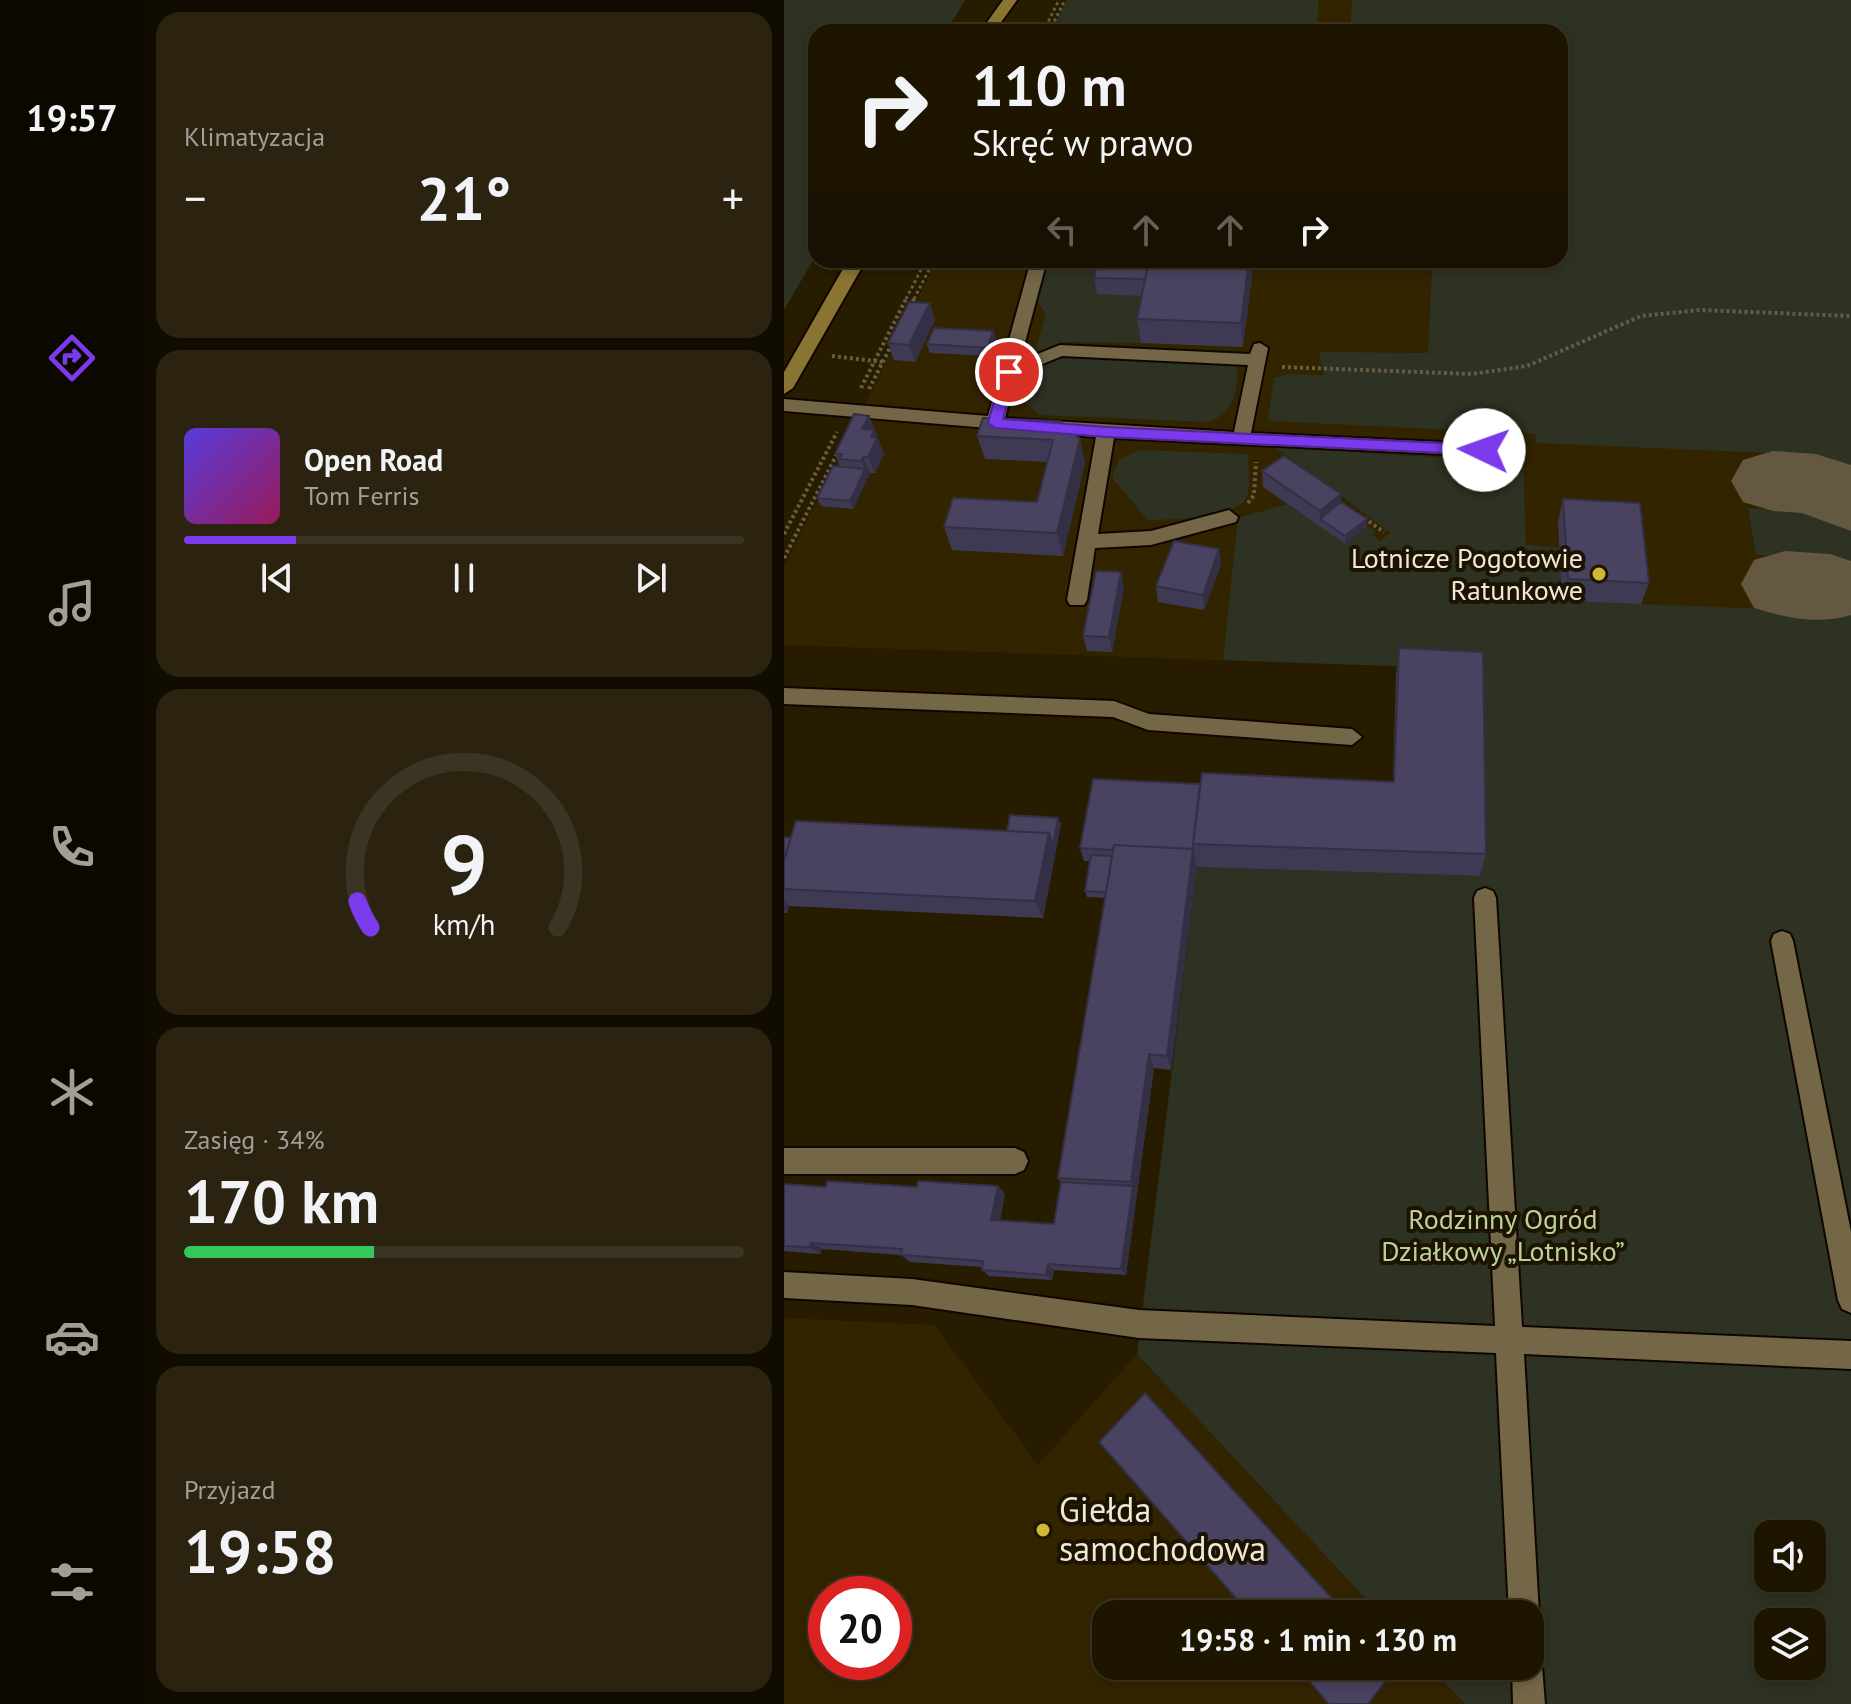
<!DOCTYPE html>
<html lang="pl">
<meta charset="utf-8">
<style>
body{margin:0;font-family:"PT Sans",sans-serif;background:#2b220f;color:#f1f3f6;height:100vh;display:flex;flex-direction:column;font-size:30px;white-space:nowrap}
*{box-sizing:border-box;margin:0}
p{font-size:26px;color:#a19f99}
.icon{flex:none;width:44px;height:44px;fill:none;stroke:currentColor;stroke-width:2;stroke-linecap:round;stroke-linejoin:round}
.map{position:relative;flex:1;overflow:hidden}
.side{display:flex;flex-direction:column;gap:12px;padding:12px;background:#100c00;width:640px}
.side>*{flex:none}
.hud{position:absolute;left:24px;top:24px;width:760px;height:244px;border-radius:24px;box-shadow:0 4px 12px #0003,0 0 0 2px #3c3422;background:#1e1500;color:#f1f3f6;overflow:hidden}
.tools{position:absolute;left:970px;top:1520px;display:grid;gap:16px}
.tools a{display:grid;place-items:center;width:72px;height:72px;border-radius:16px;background:#1e1500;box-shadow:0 4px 12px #0003,0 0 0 2px #3c3422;font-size:40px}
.speed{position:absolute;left:24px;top:1576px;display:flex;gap:16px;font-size:40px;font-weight:700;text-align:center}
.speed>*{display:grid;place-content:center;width:104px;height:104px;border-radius:50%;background:#1e1500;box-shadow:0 4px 12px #0003,0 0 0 2px #3c3422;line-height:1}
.speed .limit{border:12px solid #d22;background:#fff;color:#111}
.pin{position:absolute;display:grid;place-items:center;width:68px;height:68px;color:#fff;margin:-34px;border:4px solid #fff;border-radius:50%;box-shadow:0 2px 8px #0007}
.me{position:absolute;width:88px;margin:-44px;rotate:273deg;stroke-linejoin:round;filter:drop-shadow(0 0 6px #0008)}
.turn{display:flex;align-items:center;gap:28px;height:168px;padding:0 32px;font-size:36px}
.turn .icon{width:104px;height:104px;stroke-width:2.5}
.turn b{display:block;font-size:56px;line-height:68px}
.lanes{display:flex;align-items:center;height:76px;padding:0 32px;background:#0003;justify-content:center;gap:40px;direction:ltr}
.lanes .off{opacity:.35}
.big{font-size:60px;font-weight:700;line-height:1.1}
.side .widget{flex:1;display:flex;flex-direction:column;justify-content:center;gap:12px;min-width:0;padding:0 28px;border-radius:24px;background:#2b220f}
.side .dial{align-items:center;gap:0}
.dial svg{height:208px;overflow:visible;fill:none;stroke:#3c3422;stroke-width:7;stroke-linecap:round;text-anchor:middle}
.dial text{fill:#f1f3f6;stroke:none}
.song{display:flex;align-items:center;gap:24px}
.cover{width:96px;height:96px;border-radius:12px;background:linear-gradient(135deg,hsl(250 70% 55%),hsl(330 70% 35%))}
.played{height:8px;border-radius:4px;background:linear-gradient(90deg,#7c3aed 20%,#3c3422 20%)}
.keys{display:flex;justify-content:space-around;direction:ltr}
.heat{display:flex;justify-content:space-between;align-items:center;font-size:44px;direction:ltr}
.charge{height:12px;border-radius:6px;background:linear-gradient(90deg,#34c759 34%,#3c3422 0)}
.trip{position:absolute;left:308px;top:1600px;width:452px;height:80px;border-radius:24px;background:#1e1500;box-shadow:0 4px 12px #0003,0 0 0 2px #3c3422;font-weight:700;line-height:80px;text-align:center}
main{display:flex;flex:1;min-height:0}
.dock{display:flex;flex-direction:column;width:144px;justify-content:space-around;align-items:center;background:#0c0800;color:#a19f99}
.dock .icon{width:56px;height:56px}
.dock .selected{color:#7c3aed}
.dock b{font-size:36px;color:#f1f3f6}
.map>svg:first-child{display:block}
.built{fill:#332400;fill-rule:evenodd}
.green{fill:#2d3222;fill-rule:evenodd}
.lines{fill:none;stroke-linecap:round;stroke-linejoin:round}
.taxiway{fill:#645940;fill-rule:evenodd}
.lane-casing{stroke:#100600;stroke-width:4}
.secondary-casing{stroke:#100600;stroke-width:4}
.path-far1{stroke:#675c43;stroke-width:3;stroke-dasharray:3 3;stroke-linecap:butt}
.path{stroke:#675c43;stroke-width:4;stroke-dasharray:3 3;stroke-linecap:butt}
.lane{fill:#746747;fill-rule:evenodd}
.secondary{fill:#8a7432;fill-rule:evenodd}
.wall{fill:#3f3a53}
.shaded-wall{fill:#332f44}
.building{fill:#494361;stroke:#332f44;stroke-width:2}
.route{fill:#7c3aed;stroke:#51269a;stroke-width:2}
.poi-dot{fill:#d1b736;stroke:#1c1400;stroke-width:3}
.labels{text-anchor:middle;stroke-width:8;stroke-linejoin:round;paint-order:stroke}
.poi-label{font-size:28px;fill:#f0e8d7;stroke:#1c1400;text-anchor:end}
.park-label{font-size:28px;fill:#bed09d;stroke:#1c1400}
.near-poi-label{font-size:34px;fill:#f0e8d7;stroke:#1c1400;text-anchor:start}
</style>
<main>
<nav class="dock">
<b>19:57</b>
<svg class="icon selected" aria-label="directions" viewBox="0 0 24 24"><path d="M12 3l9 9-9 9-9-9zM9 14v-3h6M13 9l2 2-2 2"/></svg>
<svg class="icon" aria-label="music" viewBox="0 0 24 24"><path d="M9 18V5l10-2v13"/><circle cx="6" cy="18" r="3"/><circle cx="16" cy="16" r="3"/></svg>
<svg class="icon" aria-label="phone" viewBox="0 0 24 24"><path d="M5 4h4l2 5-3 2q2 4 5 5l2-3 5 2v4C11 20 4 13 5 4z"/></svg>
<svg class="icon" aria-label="climate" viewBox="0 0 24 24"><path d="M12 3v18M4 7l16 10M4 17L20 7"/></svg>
<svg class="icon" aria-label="car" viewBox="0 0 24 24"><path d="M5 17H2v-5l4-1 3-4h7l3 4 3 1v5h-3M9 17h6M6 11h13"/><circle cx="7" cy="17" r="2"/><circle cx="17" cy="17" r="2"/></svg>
<svg class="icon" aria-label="filters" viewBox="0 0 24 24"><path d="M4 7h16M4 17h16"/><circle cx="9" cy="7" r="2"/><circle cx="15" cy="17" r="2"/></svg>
</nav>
<section class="side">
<div class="widget"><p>Klimatyzacja</p>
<div class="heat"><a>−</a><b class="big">21°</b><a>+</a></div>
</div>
<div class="widget">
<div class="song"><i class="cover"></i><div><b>Open Road</b><p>Tom Ferris</p></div></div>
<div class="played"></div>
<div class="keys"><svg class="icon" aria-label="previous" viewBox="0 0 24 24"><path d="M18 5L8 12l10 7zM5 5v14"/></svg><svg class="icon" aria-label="pause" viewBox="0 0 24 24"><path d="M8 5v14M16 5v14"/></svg><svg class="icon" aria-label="next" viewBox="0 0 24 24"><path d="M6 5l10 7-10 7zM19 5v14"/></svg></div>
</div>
<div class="widget dial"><svg viewBox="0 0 100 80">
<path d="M14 69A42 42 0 1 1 86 69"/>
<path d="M14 69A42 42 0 0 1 9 59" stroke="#7c3aed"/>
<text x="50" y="56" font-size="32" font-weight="700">9</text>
<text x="50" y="72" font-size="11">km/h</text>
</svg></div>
<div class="widget"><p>Zasięg · 34%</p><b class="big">170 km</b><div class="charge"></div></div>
<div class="widget"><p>Przyjazd</p><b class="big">19:58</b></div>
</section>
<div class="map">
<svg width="1067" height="1704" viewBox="0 0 1067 1704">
<rect width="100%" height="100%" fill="#281c00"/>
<path class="built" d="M283,0H1067V740L693,669L0,645V567L153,260H776V32H267Z
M0,1318L150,1325L254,1465L353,1354L596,1614H322V1666H645L681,1704H0ZM42,1594H110V1662H42Z"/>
<path class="green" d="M0,0H181L162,32H32V255L0,310Z
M283,0H535L532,32H267Z
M568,0H1067V1704H681L645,1666H746V1614H596L353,1354L413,867L696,876L694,669L439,660L454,518L503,504L561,544L583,527L592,531L588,535L596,541L607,533L492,448L739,462L742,545L775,547L778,601L1007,610L997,556L972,555L964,508L996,510L986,453L752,443L751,434L484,421L490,378L505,374L540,375L535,352L644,353L648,268L548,266L549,260H776V32H566ZM984,1534H1028V1578H984ZM984,1622H1028V1666H984Z
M262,260H321L366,296L357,343L279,342L251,353L262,313L252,301Z
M300,356L454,362C452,391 453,410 425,422L256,415L238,400L236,389L240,375L275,357Z
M356,450L464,454C464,466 467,488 462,498C451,520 386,519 364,520L328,478L335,459Z"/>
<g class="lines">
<path class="taxiway" d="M989,451L1032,454L1067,465V531L1018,513L989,511L959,502L947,481L959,460Z
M1001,551L1046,554L1067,561V615C1034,625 1002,618 970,608L957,584L970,560Z"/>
<defs>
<path id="lane" d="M247,260H263L236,361L276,345L466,354L470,344L476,343L484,348L467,433L700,444L709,450L700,456L330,438L314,534L367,531L445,510L454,517L452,522L367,545L311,548L303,600L300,605H286L283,600L312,437L0,411V399L204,416ZM278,356L464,365L450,432L221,418L232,375Z
M0,688L330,701L365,714L568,729L578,737L568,745L364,730L329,717L0,704Z
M701,888L709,891L712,898L738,1327L1067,1341V1369L740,1354L755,1614L751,1625L746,1627V1614H725L712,1353L355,1338L128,1305L0,1298V1272L128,1279L355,1310L711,1326L690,898L693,891Z
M998,931L1006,934L1009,941L1067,1232V1313L1058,1309L1054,1300L987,941L990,934Z
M0,1148H231L240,1152L244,1161L240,1170L231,1174H0Z
M746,1652L754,1655L758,1666L761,1704H729L728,1666H746Z"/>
<path id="secondary" d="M219,0H233L210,32H196Z
M64,260H82L9,388L0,394V372Z"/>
</defs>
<use href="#lane" class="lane-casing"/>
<use href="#secondary" class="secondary-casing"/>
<path class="path-far1" d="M259,32L275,0
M265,32L281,0
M122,299L142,260
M130,299L150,260"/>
<path class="path" d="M126,307L131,297
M48,356L99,362
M498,367L688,374L743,366L857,316L916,310L1067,316
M77,388L123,297
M85,389L108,344
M464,503L470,495L472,462
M580,518L600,532
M0,534L53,432
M0,558L54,452"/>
<use href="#lane" class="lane"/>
<use href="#secondary" class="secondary"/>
</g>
<path class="wall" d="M470,260L459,347L357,343L353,319L358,296L313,294L310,278Z
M151,320L131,362L110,360L104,343Z
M209,331L212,339L206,356L146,353L143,344Z
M85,416L100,454L91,473H86L69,509L37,506L33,498L56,466L51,454Z
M276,421L301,462L279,556L168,550L160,527L253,502L264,462L201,459L193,436Z
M478,471L557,502L583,527L561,544L479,487Z
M779,499L865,583L857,604L778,601L774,522Z
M435,549L437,565L420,610L374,602L372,586Z
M340,588L328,652L303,651L299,636Z
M615,648L702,854L696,876L413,867L387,1070L370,1068L342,1275L270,1270L268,1280L205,1276L198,1270V1267L126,1262L117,1255L38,1249L36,1254L0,1251V1184L42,1187L214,1186L221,1194L216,1220L270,1224L277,1182L274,1178L321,898L303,897L301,891L306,861H300L296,848L416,784L609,782L612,675Z
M277,824L259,918L5,906L3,913H0V837L223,831Z"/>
<path class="shaded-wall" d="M465,260H470L459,347L457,323Z
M146,303L151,320L131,362L125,345Z
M209,331L212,339L206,356L204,348Z
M85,416L100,454L91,473L84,457L78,429Z
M296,439L301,462L279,556L273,533Z
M79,457L86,473L69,509L66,501L81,469L77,461Z
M557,494V510L536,519V511Z
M583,519V527L561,544V536Z
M435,549L437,565L420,610L419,595Z
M337,572L340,588L328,652L325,637Z
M274,818L277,824L259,918L251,901L265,833Z
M409,849L413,867L387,1070L383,1056Z
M0,900L5,906L3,913L0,910Z
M365,1054L370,1068L342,1275L337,1269L349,1186L347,1182Z
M214,1186L221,1194L214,1226L207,1220Z
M27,1243L38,1249L36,1254L25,1247Z
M264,1264L270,1270L268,1280L262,1275Z
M361,1393L367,1398L563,1614H562Z"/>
<path class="building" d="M314,260H365L361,279L310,278Z
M365,260H465L457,323L353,319Z
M125,302L146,303L125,345L104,343Z
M150,328L209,331L204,348L143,344Z
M70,414L85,416L78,429L90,430L87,437L93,438L84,457H79L77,461L56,459L58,454H51Z
M199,418L276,421L296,439L273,533L160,527L169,498L253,502L269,440L193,436Z
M500,456L557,494L536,511L478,471Z
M49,466L81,469L66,501L33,498Z
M779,499L856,503L865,583L784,579Z
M557,502L583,519L561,536L536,519Z
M390,541L435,549L419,595L372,586Z
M312,571L337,572L325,637L299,636Z
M615,648L699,652L702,854L409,844L418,773L610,782Z
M309,779L416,784L409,844V849L330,845L329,850L296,848Z
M226,815L274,818L269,845L265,833L223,831Z
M12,821L265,833L251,901L0,889V860Z
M0,837L7,838L0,860Z
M330,845L409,849L383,1056L365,1054L347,1182L274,1178Z
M307,855L328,856L322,892L301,891Z
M43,1181L133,1187L134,1181L214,1186L207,1220L270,1224L277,1182L349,1186L337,1269L264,1264L262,1275L198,1270L199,1261L117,1255L118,1249L27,1243L25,1247L0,1246V1184L42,1187Z
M361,1393L562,1614H466L315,1442Z
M512,1666H609L611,1668L584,1704H545Z"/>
<path class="route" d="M225,368L232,372L219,419L322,427L700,445L707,450L700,455L322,437L211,428L204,423L218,372Z"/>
<g class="poi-dot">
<circle cx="815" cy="574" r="8"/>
<circle cx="259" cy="1530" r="8"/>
</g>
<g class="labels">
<g class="poi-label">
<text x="799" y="568">Lotnicze Pogotowie<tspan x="799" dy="32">Ratunkowe</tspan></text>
</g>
<g class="park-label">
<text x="719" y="1229">Rodzinny Ogród<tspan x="719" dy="32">Działkowy „Lotnisko”</tspan></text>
</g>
<g class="near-poi-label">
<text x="275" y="1522">Giełda<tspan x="275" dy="39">samochodowa</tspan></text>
</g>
</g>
</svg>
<div class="tools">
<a><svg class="icon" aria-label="sound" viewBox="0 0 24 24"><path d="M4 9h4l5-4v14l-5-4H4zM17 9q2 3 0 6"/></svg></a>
<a><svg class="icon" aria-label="layers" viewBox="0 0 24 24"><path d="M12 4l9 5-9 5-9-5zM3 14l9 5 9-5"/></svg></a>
</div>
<div class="speed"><div class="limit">20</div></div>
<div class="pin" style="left:225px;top:372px;background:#d93025"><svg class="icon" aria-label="arrive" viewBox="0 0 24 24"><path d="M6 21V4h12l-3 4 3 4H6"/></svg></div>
<svg class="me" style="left:700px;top:450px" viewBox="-20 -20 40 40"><circle r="19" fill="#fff"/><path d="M0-13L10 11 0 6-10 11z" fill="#7c3aed"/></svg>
<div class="trip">19:58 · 1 min · 130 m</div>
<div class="hud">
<div class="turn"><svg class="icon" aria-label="right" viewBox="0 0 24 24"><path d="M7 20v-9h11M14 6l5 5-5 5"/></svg><div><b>110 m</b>Skręć w prawo</div></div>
<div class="lanes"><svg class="icon off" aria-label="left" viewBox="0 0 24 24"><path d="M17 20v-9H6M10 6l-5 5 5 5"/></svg><svg class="icon off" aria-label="ahead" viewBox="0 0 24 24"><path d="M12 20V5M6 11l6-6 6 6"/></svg><svg class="icon off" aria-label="ahead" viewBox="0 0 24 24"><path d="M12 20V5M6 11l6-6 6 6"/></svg><svg class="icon" aria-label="right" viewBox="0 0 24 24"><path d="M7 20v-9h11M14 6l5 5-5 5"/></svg></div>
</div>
</div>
</main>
